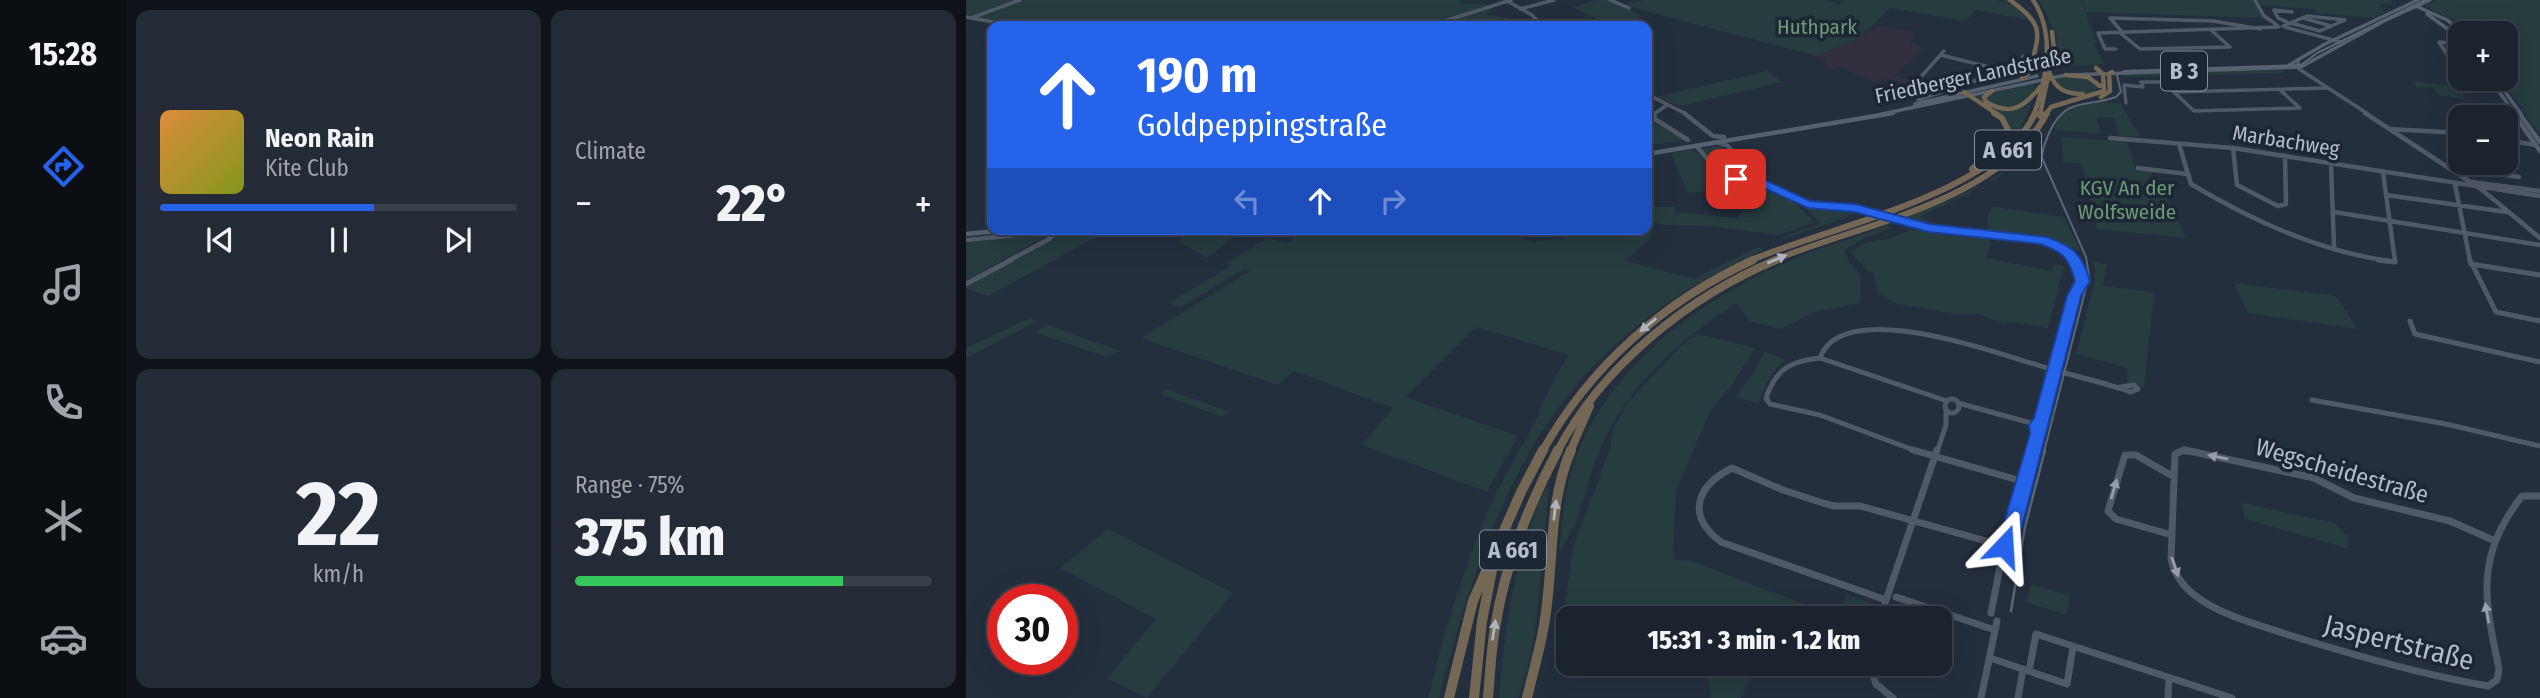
<!DOCTYPE html>
<meta charset="utf-8">
<style>
body{margin:0;font-family:"Fira Sans Condensed",sans-serif;background:#242b36;color:#f1f3f6;height:100vh;display:flex;flex-direction:column;font-size:26px;white-space:nowrap}
*{box-sizing:border-box;margin:0}
p{font-size:23px;color:#a0a4aa}
.icon{flex:none;width:38px;height:38px;fill:none;stroke:currentColor;stroke-width:2;stroke-linecap:round;stroke-linejoin:round}
.map{position:relative;flex:1;overflow:hidden}
.sheet{display:flex;flex-direction:column;gap:10px;padding:10px;background:#0f1319;width:840px}
.sheet>*{flex:none}
.top-card{position:absolute;left:21px;top:21px;width:665px;height:214px;border-radius:14px;box-shadow:0 7px 28px #0002,0 0 0 2px #39404a;background:#2563eb;color:#fff;overflow:hidden}
.tools{position:absolute;left:1482px;top:21px;display:grid;gap:14px}
.tools a{display:grid;place-items:center;width:70px;height:70px;border-radius:14px;background:#1b232e;box-shadow:0 7px 28px #0002,0 0 0 2px #39404a;font-size:35px}
.speed{position:absolute;left:21px;top:584px;display:flex;gap:14px;font-size:35px;font-weight:700;text-align:center}
.speed>*{display:grid;place-content:center;width:91px;height:91px;border-radius:50%;background:#1b232e;box-shadow:0 7px 28px #0002,0 0 0 2px #39404a;line-height:1}
.speed .limit{border:10px solid #d22;background:#fff;color:#111}
.pin{position:absolute;display:grid;place-items:center;width:60px;height:60px;color:#fff;margin:-30px;border-radius:14px;box-shadow:0 4px 10px #0006}
.me{position:absolute;width:77px;margin:-38px;rotate:20deg;stroke-linejoin:round;filter:drop-shadow(0 0 5px #0008)}
.turn{display:flex;align-items:center;gap:24px;height:147px;padding:0 35px;font-size:32px}
.turn .icon{width:91px;height:91px;stroke-width:2.5}
.turn b{display:block;font-size:49px;line-height:60px}
.lanes{display:flex;align-items:center;height:66px;padding:0 35px;background:#0003;justify-content:center;gap:35px;direction:ltr}
.lanes .off{opacity:.35}
.big{font-size:52px;font-weight:800;line-height:1.1}
.sheet .widget{flex:1;display:flex;flex-direction:column;justify-content:center;gap:10px;min-width:0;padding:0 24px;border-radius:14px;background:#242b36}
.sheet .dial{align-items:center;gap:0}
.dial b{font-size:91px;line-height:1}
.song{display:flex;align-items:center;gap:21px}
.cover{width:84px;height:84px;border-radius:10px;background:linear-gradient(135deg,hsl(30 70% 55%),hsl(70 70% 35%))}
.played{height:7px;border-radius:4px;background:linear-gradient(90deg,#2563eb 60%,#39404a 60%)}
.keys{display:flex;justify-content:space-around;direction:ltr}
.heat{display:flex;justify-content:space-between;align-items:center;font-size:38px;direction:ltr}
.charge{height:10px;border-radius:5px;background:linear-gradient(90deg,#34c759 75%,#39404a 0)}
.sheet .tiles{flex:1;display:grid;gap:10px;grid-template-columns:repeat(2,1fr)}
.trip{position:absolute;left:590px;top:606px;width:396px;height:70px;border-radius:14px;background:#1b232e;box-shadow:0 7px 28px #0002,0 0 0 2px #39404a;font-weight:800;line-height:70px;text-align:center}
main{display:flex;flex:1;min-height:0}
.tabs{display:flex;flex-direction:column;width:126px;justify-content:space-around;align-items:center;background:#0b0e12;color:#a0a4aa}
.tabs .icon{width:49px;height:49px}
.tabs .active{color:#2563eb}
.tabs b{font-size:32px;color:#f1f3f6}
.map>svg:first-child{display:block}
.medical{fill:#32303f}
.green{fill:#263c3f}
.lines{fill:none;stroke-linecap:round;stroke-linejoin:round}
.minor-far3{stroke:#505966;stroke-width:3.5}
.minor-far2{stroke:#505966;stroke-width:4.5}
.minor-far1{stroke:#505966;stroke-width:5}
.minor{stroke:#505966;stroke-width:7}
.major-far1{stroke:#56606e;stroke-width:3.5}
.major{stroke:#56606e;stroke-width:4.5}
.highway-far3{stroke:#746855;stroke-width:4.5}
.highway-far2{stroke:#746855;stroke-width:6}
.highway-far1{stroke:#746855;stroke-width:8}
.highway{stroke:#746855;stroke-width:10}
.tram-far1{stroke:#5a6575;stroke-width:2}
.tram{stroke:#5a6575;stroke-width:2.5}
.oneway{fill:#aeb4bd}
.oneway2{fill:#969eab}
.route{fill:#2563eb;stroke:#184099;stroke-width:2}
.labels{text-anchor:middle;stroke-width:7;stroke-linejoin:round;paint-order:stroke}
.far-park-label{font-size:21px;fill:#6b9a76;stroke:#1d2633}
.far-street-label{font-size:21px;fill:#b4bcc9;stroke:#1d2633}
.shield{fill:#1d2633;stroke:#878f9c;stroke-width:2}
.shield-label{font-size:23px;font-weight:bold;fill:#b4bcc9}
.street-label{font-size:24px;fill:#b4bcc9;stroke:#1d2633}
.near-street-label{font-size:28px;fill:#b4bcc9;stroke:#1d2633}
</style>
<main>
<nav class="tabs">
<b>15:28</b>
<svg class="icon active" aria-label="directions" viewBox="0 0 24 24"><path d="M12 3l9 9-9 9-9-9zM9 14v-3h6M13 9l2 2-2 2"/></svg>
<svg class="icon" aria-label="music" viewBox="0 0 24 24"><path d="M9 18V5l10-2v13"/><circle cx="6" cy="18" r="3"/><circle cx="16" cy="16" r="3"/></svg>
<svg class="icon" aria-label="phone" viewBox="0 0 24 24"><path d="M5 4h4l2 5-3 2q2 4 5 5l2-3 5 2v4C11 20 4 13 5 4z"/></svg>
<svg class="icon" aria-label="climate" viewBox="0 0 24 24"><path d="M12 3v18M4 7l16 10M4 17L20 7"/></svg>
<svg class="icon" aria-label="car" viewBox="0 0 24 24"><path d="M5 17H2v-5l4-1 3-4h7l3 4 3 1v5h-3M9 17h6M6 11h13"/><circle cx="7" cy="17" r="2"/><circle cx="17" cy="17" r="2"/></svg>
</nav>
<section class="sheet">
<div class="tiles">
<div class="widget">
<div class="song"><i class="cover"></i><div><b>Neon Rain</b><p>Kite Club</p></div></div>
<div class="played"></div>
<div class="keys"><svg class="icon" aria-label="previous" viewBox="0 0 24 24"><path d="M18 5L8 12l10 7zM5 5v14"/></svg><svg class="icon" aria-label="pause" viewBox="0 0 24 24"><path d="M8 5v14M16 5v14"/></svg><svg class="icon" aria-label="next" viewBox="0 0 24 24"><path d="M6 5l10 7-10 7zM19 5v14"/></svg></div>
</div>
<div class="widget"><p>Climate</p>
<div class="heat"><a>−</a><b class="big">22°</b><a>+</a></div>
</div>
<div class="widget dial"><b>22</b><p>km/h</p></div>
<div class="widget"><p>Range · 75%</p><b class="big">375 km</b><div class="charge"></div></div>
</div>
</section>
<div class="map">
<svg width="1574" height="698" viewBox="0 0 1574 698">
<rect width="100%" height="100%" fill="#242f3e"/>
<path class="medical" d="M912,26L949,32L943,42L957,48L928,76L981,88L973,91L920,79L909,83L875,67L867,69L860,65V61L851,56L894,38Z"/>
<path class="green" d="M0,0H495L494,3L530,5L520,14L563,22L554,26H415L423,21L403,26H311L315,25L311,21L291,26H51L0,16Z
M632,0H642L677,16L656,25L644,26L607,7Z
M678,0H859L875,5L878,1L872,0H1031L1036,2L1041,0L1063,20L1010,10L999,21L924,8L894,38L851,56L656,5Z
M1073,0H1115L1131,43H1127L1138,64L1090,67L1091,36Z
M1116,0H1287L1297,18L1120,12Z
M1292,0H1425L1426,5L1413,4L1419,12L1407,18L1350,13L1348,9L1295,5Z
M1471,0H1574V135L1535,79H1540V33H1504L1488,21L1459,6Z
M1317,70L1320,73L1158,77L1156,73Z
M801,71L817,82L713,106L690,97Z
M1103,76L1122,78L1132,88C1118,99 1102,91 1089,83V78Z
M1448,81L1522,90L1524,92L1495,90L1499,99L1472,95L1467,87H1450Z
M1070,82C1061,112 1047,114 1020,100L1023,94Z
M1021,93L1017,98C1034,107 1052,118 1067,100L1054,129L1044,128L1007,96Z
M1141,102L1155,104L1174,137L1154,136L1148,118L1131,117L1135,134L1089,130C1094,99 1116,106 1141,102Z
M681,107L687,109L685,117L688,121L720,140L681,146Z
M1076,133L1070,159H1055L1027,181H1022L1004,193L953,217L964,223L1021,232C992,230 964,228 939,217C987,199 1047,178 1076,133Z
M1096,137L1161,142L1170,170L1184,171L1193,182L1220,238L1131,229L1116,164L1097,162Z
M758,145L756,148L763,150L781,175L774,178L753,173L734,149Z
M728,150L753,176L785,180L800,186L721,193L705,153Z
M802,187L826,200L849,222L813,235L744,226L699,225L681,220V212L685,207H709V212L772,218L785,190Z
M838,206L892,213L819,239L816,237L854,223Z
M1029,207L1098,217L1114,250H1109L1107,253L1075,237L1024,232C1021,223 1019,212 1029,207Z
M920,225L926,228L898,238L878,250L882,261L894,274L895,303L848,312L816,329L785,322L770,303C708,344 655,391 629,462C618,491 613,528 593,551C597,521 598,486 610,457C649,356 748,290 845,252C869,243 896,236 920,225Z
M101,229H145L22,296L0,288V286Z
M233,229H282L266,238L241,258L212,241Z
M334,229H526L567,242L600,238L607,229H659L688,234L660,261L728,279L792,247L798,250C590,341 526,490 473,698H462C479,628 500,559 530,493C543,467 559,443 571,417C581,395 589,375 603,355L510,327L439,397L552,436L521,492L396,445L427,408L328,371L311,385L175,338L284,271L278,269L215,307L203,303L266,265L259,264L300,239L324,243Z
M945,230L1022,238L1025,244L1020,258L1085,271L1088,264L1098,266L1082,328L1046,322L1037,324L1014,314H990L931,304L913,294L907,272H903L884,252L898,243L926,238Z
M80,231L86,232L0,281V243Z
M1128,262L1141,264L1137,286L1188,292L1178,388L1161,383L1162,368L1110,354L1129,280Z
M1268,283L1370,296L1391,329L1282,313Z
M64,318L71,321L0,358V348Z
M82,325L154,351L141,357L68,332Z
M731,334L789,348L765,386L744,412L710,490L707,559L726,561L866,615L875,610L881,595L907,604L903,618H602V639L594,638L607,547L644,449L647,429L662,402L717,344Z
M799,351L820,360C804,371 800,385 792,403L769,397L786,375Z
M201,389L263,412L257,417L194,394Z
M583,486L570,624L564,661L552,698H533C538,636 546,574 568,515C572,505 575,493 583,486Z
M1276,503L1369,523L1381,536L1383,549L1279,519Z
M142,529L267,593L181,698L141,678L190,619L94,568Z
M1065,584L1104,596L1101,615L1061,602Z
M741,663H791L775,698H745Z"/>
<g class="lines">
<path class="minor-far3" d="M644,0L663,8
M1289,0L1298,16L1311,25
M543,2L566,15L576,26
M554,9L588,0
M0,17L48,26
M5,18L54,0
M1337,18L1365,26
M1323,23L1312,18L1308,10L1326,12
M1325,23L1354,31L1379,20
M459,26L485,19
M476,26L485,19L545,0
M1317,26L1341,16L1379,20
M1319,27L1378,43
M1153,32L1174,49L1264,47L1245,30
M1156,32L1144,18L1247,21L1295,29
M1494,44L1473,42L1488,65L1494,66
M1150,49H1139L1132,33L1313,27
M975,55L1043,72
M1332,62L1333,69L1402,114
M953,79L978,51
M1208,92L1228,111L1334,108L1314,90
M681,94L720,114
M952,100L1017,78L1049,71L1057,56
M1160,103L1158,85L1177,87L1175,82H1197L1208,92L1361,88
M688,114L701,105"/>
<path class="minor-far2" d="M688,113L689,119L722,140
M718,113L747,136L758,137
M1399,113L1515,189L1574,238
M1424,129L1494,133
M1144,138L1267,148L1574,196
M1540,140L1570,145
M751,142L762,146L788,180L832,201L853,206L885,207L963,228L1077,240L1092,246L1111,261
M1213,144L1225,184C1285,220 1354,252 1424,261
M732,148C750,168 754,183 784,177
M1267,148L1271,185L1312,206L1320,204L1319,156
M1532,163L1538,174
M1365,164L1368,247
M1172,168L1221,174
M1417,172L1429,261
M1527,173L1553,177
M1506,182L1574,191
M1489,184L1504,261
M1420,195L1541,212
M1368,212L1574,245
M0,240L90,231
M42,261L83,239L90,231"/>
<path class="minor-far1" d="M1412,260L1429,262V260
M1504,260L1530,312L1574,321
M1505,264L1574,275
M0,284L45,260
M1109,294L1116,281L1110,260
M1444,321L1449,334L1574,362
M854,358C876,295 1032,354 1078,367C1107,376 1137,382 1165,392L1172,389L1168,385L1154,387
M979 406a7 7 0 1 1 14 0a7 7 0 1 1-14 0Z
M1346,400L1480,424L1574,446
M992,403L1072,425
M953,452L854,415L804,404L800,398C810,369 824,361 854,358L981,401
M971,452L980,425V410
M1068,452L1073,434L1072,425L1076,420L1109,294L1107,288L1115,278
M1214,452H1227"/>
<path class="minor" d="M947,450L1059,482
M1218,450L1209,454L1205,559C1208,573 1216,585 1227,594C1253,615 1290,624 1320,634C1387,655 1453,674 1522,686L1531,680L1533,669C1518,598 1509,557 1556,496H1574
M1219,450L1348,478L1388,498L1484,521L1527,540
M1206,535L1150,519L1142,511L1159,455H1170L1208,477
M930,597L1029,630
M920,600L755,542C720,516 730,486 766,468L817,490L857,503L868,506H894L1038,546
M1025,613L1038,546L1042,543L1068,450
M914,618L971,450
M1024,658L1101,684L1107,647
M903,663L910,684L927,698
M1063,671L1070,634L1266,698
M1015,698L1031,621
M1052,698L1057,669
M1202,698L1203,678"/>
<path class="major-far1" d="M1450,6L1481,20L1498,33
M1461,14L1494,38
M1323,65L1359,44L1452,0
M1524,79L1549,114
M1530,79L1555,114
M949,104L1071,76
M916,114L1100,75L1335,67L1418,21L1464,0"/>
<path class="major" d="M1547,113L1574,151
M1553,113L1574,142
M681,154L927,113
M0,234L52,229"/>
<path class="highway-far3" d="M1044,0C1080,27 1073,31 1064,72L1056,78
M1067,0C1089,33 1081,78 1068,114
M1084,74C1090,90 1101,94 1117,94
M1100,75L1122,77L1134,86
M1026,91L1018,97L1020,102C1044,116 1058,108 1074,87
M998,92L1031,114
M1135,97L1144,91L1143,74L1146,72
M1074,114L1088,49L1086,32
M1080,114L1085,107L1138,91L1137,74L1130,68"/>
<path class="highway-far2" d="M1074,116L1075,113
M1006,169L1034,146L1042,130L1036,118L1028,113
M783,261C859,228 1035,193 1069,113
M806,261C893,224 1033,203 1081,113"/>
<path class="highway-far1" d="M576,452C624,366 698,301 787,260
M591,452C636,366 722,297 810,260
M604,452L624,406"/>
<path class="highway" d="M483,698L507,601L555,492L577,450
M508,698L516,621L528,560
M522,698C524,675 525,651 529,628C539,564 562,507 592,450
M561,698C567,672 575,646 579,619C588,563 582,503 605,450"/>
<path class="tram-far1" d="M1078,452L1123,276L1120,257L1076,158C1076,148 1080,140 1084,131C1101,96 1119,108 1150,97L1155,92L1151,75L1158,71L1335,65L1351,53L1459,0"/>
<path class="tram" d="M1045,611L1059,527L1079,450"/>
</g>
<defs><path id="oneway-solid" d="M-6-.8H1V-3.2L6.5 0L1 3.2V.8H-6Z" transform="scale(1.75)"/></defs>
<g class="oneway">
<use href="#oneway-solid" transform="translate(811 259) rotate(-23)"/>
<use href="#oneway-solid" transform="translate(682 325) rotate(141)"/>
<use href="#oneway-solid" transform="translate(589 510) rotate(-83)"/>
<use href="#oneway-solid" transform="translate(528 630) rotate(-81)"/>
</g>
<g class="oneway2">
<use href="#oneway-solid" transform="translate(1252 457) rotate(-168)"/>
<use href="#oneway-solid" transform="translate(1148 489) rotate(-74)"/>
<use href="#oneway-solid" transform="translate(1209 567) rotate(71)"/>
<use href="#oneway-solid" transform="translate(1521 613) rotate(-100)"/>
</g>
<path class="route" d="M784,173L844,201L889,204L964,224L1081,237C1108,247 1116,254 1124,281L1115,296L1052,543C1047,552 1042,556 1031,552L1028,546L1033,539L1064,434L1063,425L1068,418L1101,296L1109,281C1103,258 1097,252 1074,244L963,232L888,212L842,208L783,181L770,183L764,179Z"/>
<g class="labels">
<g class="far-park-label">
<text x="851" y="34">Huthpark</text>
<text x="1161" y="195">KGV An der<tspan x="1161" dy="24">Wolfsweide</tspan></text>
</g>
<g class="far-street-label">
<text transform="translate(1007 76) rotate(-12)" y="7">Friedberger Landstraße</text>
<text transform="translate(1320 141) rotate(9)" y="7">Marbachweg</text>
</g>
<g class="shield">
<rect x="1195" y="51.5" width="46" height="39" rx="5"/>
<rect x="1009" y="130.5" width="66" height="39" rx="5"/>
<rect x="514" y="530.5" width="66" height="39" rx="5"/>
</g>
<g class="shield-label">
<text x="1218" y="79">B 3</text>
<text x="1042" y="158">A 661</text>
<text x="547" y="558">A 661</text>
</g>
<g class="street-label">
<text transform="translate(1376 471) rotate(16)" y="8">Wegscheidestraße</text>
</g>
<g class="near-street-label">
<text transform="translate(1433 642) rotate(14)" y="10">Jaspertstraße</text>
</g>
</g>
</svg>
<div class="tools">
<a>+</a>
<a>−</a>
</div>
<div class="speed"><div class="limit">30</div></div>
<div class="pin" style="left:770px;top:179px;background:#d93025"><svg class="icon" aria-label="arrive" viewBox="0 0 24 24"><path d="M6 21V4h12l-3 4 3 4H6"/></svg></div>
<svg class="me" style="left:1038px;top:546px" viewBox="-20 -20 40 40"><path d="M0-17L14 15 0 8-14 15z" fill="#2563eb" stroke="#fff" stroke-width="4"/></svg>
<div class="trip">15:31 · 3 min · 1.2 km</div>
<div class="top-card">
<div class="turn"><svg class="icon" aria-label="ahead" viewBox="0 0 24 24"><path d="M12 20V5M6 11l6-6 6 6"/></svg><div><b>190 m</b>Goldpeppingstraße</div></div>
<div class="lanes"><svg class="icon off" aria-label="left" viewBox="0 0 24 24"><path d="M17 20v-9H6M10 6l-5 5 5 5"/></svg><svg class="icon" aria-label="ahead" viewBox="0 0 24 24"><path d="M12 20V5M6 11l6-6 6 6"/></svg><svg class="icon off" aria-label="right" viewBox="0 0 24 24"><path d="M7 20v-9h11M14 6l5 5-5 5"/></svg></div>
</div>
</div>
</main>
